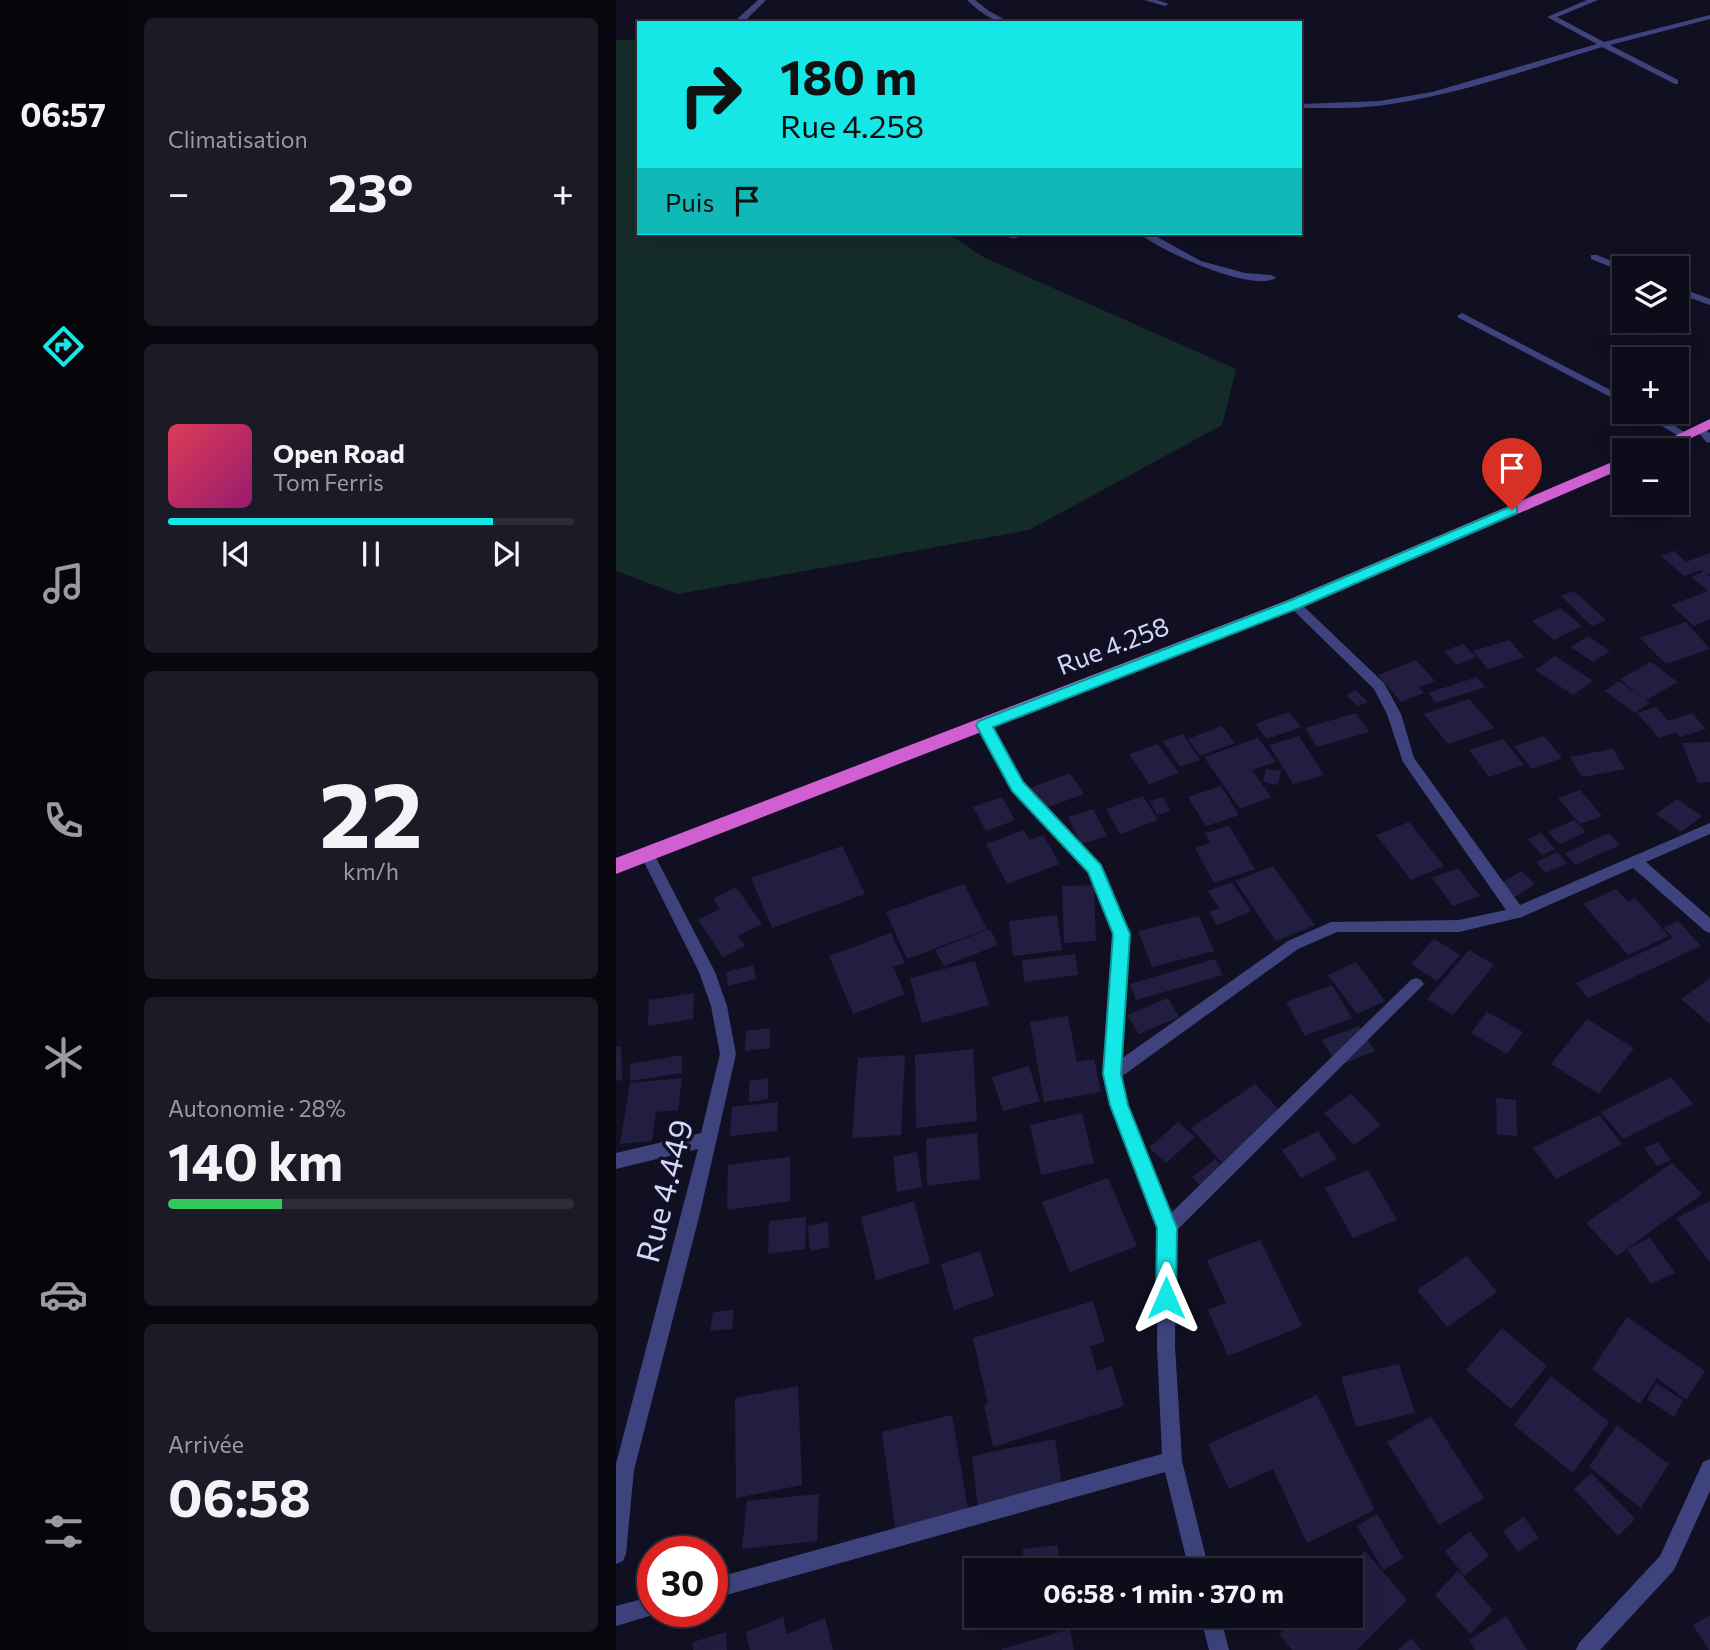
<!DOCTYPE html>
<html lang="fr">
<meta charset="utf-8">
<style>
body{margin:0;font-family:Commissioner,sans-serif;background:#1b1a27;color:#f1f3f6;height:100vh;display:flex;flex-direction:column;font-size:26px;white-space:nowrap}
*{box-sizing:border-box;margin:0}
p{font-size:23px;color:#9a9ba2}
.icon{flex:none;width:38px;height:38px;fill:none;stroke:currentColor;stroke-width:2;stroke-linecap:round;stroke-linejoin:round}
.map{position:relative;flex:1;overflow:hidden}
.drawer{display:flex;flex-direction:column;gap:18px;padding:18px;background:#07070e;width:490px}
.drawer>*{flex:none}
.top-card{position:absolute;left:21px;top:21px;width:665px;height:214px;border-radius:0px;box-shadow:0 7px 28px #0002,0 0 0 2px #2d2c39;background:#15e7e7;color:#111;overflow:hidden}
.controls{position:absolute;left:996px;top:256px;display:grid;gap:14px}
.controls a{display:grid;place-items:center;width:77px;height:77px;border-radius:0px;background:#0d0c1a;box-shadow:0 7px 28px #0002,0 0 0 2px #2d2c39;font-size:35px}
.speed{position:absolute;left:21px;top:1536px;display:flex;gap:14px;font-size:35px;font-weight:700;text-align:center}
.speed>*{display:grid;place-content:center;width:91px;height:91px;border-radius:50%;background:#0d0c1a;box-shadow:0 7px 28px #0002,0 0 0 2px #2d2c39;line-height:1}
.speed .limit{border:10px solid #d22;background:#fff;color:#111}
.pin{position:absolute;display:grid;place-items:center;width:60px;height:60px;color:#fff;margin:-72px -30px;border-radius:50% 50% 50% 0;rotate:-45deg;box-shadow:0 0 7px #0007}
.pin .icon{rotate:45deg}
.me{position:absolute;width:77px;margin:-38px;rotate:0deg;stroke-linejoin:round;filter:drop-shadow(0 0 5px #0008)}
.turn{display:flex;align-items:center;gap:24px;height:147px;padding:0 28px;font-size:32px}
.turn .icon{width:91px;height:91px;stroke-width:2.5}
.turn b{display:block;font-size:49px;line-height:60px}
.then{display:flex;align-items:center;height:66px;padding:0 28px;background:#0003;gap:14px;font-size:26px}
.big{font-size:52px;font-weight:700;line-height:1.1}
.drawer .tile{flex:1;display:flex;flex-direction:column;justify-content:center;gap:10px;min-width:0;padding:0 24px;border-radius:10px;background:#1b1a27}
.drawer .dial{align-items:center;gap:0}
.dial b{font-size:91px;line-height:1}
.song{display:flex;align-items:center;gap:21px}
.cover{width:84px;height:84px;border-radius:10px;background:linear-gradient(135deg,hsl(350 70% 55%),hsl(320 70% 35%))}
.played{height:7px;border-radius:4px;background:linear-gradient(90deg,#15e7e7 80%,#2d2c39 80%)}
.keys{display:flex;justify-content:space-around;direction:ltr}
.heat{display:flex;justify-content:space-between;align-items:center;font-size:38px;direction:ltr}
.charge{height:10px;border-radius:5px;background:linear-gradient(90deg,#34c759 28%,#2d2c39 0)}
.trip{position:absolute;left:348px;top:1558px;width:399px;height:70px;border-radius:0px;background:#0d0c1a;box-shadow:0 7px 28px #0002,0 0 0 2px #2d2c39;font-weight:700;line-height:70px;text-align:center}
main{display:flex;flex:1;min-height:0}
.tab-bar{display:flex;flex-direction:column;width:126px;justify-content:space-around;align-items:center;background:#05050a;color:#9a9ba2}
.tab-bar .icon{width:49px;height:49px}
.tab-bar .current{color:#15e7e7}
.tab-bar b{font-size:32px;color:#f1f3f6}
.map>svg:first-child{display:block}
.green{fill:#142c28}
.building{fill:#221e41}
.lines{fill:none;stroke-linecap:round;stroke-linejoin:round}
.minor{fill:#3f437d;fill-rule:evenodd}
.trunk{fill:#d060d1;fill-rule:evenodd}
.route{fill:#15e7e7;stroke:#0e9696;stroke-width:2}
.labels{text-anchor:middle;stroke-width:7;stroke-linejoin:round;paint-order:stroke}
.street-label{font-size:26px;fill:#d6d5fb;stroke:#111022}
.near-street-label{font-size:32px;fill:#d6d5fb;stroke:#111022}
</style>
<main>
<nav class="tab-bar">
<b>06:57</b>
<svg class="icon current" aria-label="directions" viewBox="0 0 24 24"><path d="M12 3l9 9-9 9-9-9zM9 14v-3h6M13 9l2 2-2 2"/></svg>
<svg class="icon" aria-label="music" viewBox="0 0 24 24"><path d="M9 18V5l10-2v13"/><circle cx="6" cy="18" r="3"/><circle cx="16" cy="16" r="3"/></svg>
<svg class="icon" aria-label="phone" viewBox="0 0 24 24"><path d="M5 4h4l2 5-3 2q2 4 5 5l2-3 5 2v4C11 20 4 13 5 4z"/></svg>
<svg class="icon" aria-label="climate" viewBox="0 0 24 24"><path d="M12 3v18M4 7l16 10M4 17L20 7"/></svg>
<svg class="icon" aria-label="car" viewBox="0 0 24 24"><path d="M5 17H2v-5l4-1 3-4h7l3 4 3 1v5h-3M9 17h6M6 11h13"/><circle cx="7" cy="17" r="2"/><circle cx="17" cy="17" r="2"/></svg>
<svg class="icon" aria-label="filters" viewBox="0 0 24 24"><path d="M4 7h16M4 17h16"/><circle cx="9" cy="7" r="2"/><circle cx="15" cy="17" r="2"/></svg>
</nav>
<section class="drawer">
<div class="tile"><p>Climatisation</p>
<div class="heat"><a>−</a><b class="big">23°</b><a>+</a></div>
</div>
<div class="tile">
<div class="song"><i class="cover"></i><div><b>Open Road</b><p>Tom Ferris</p></div></div>
<div class="played"></div>
<div class="keys"><svg class="icon" aria-label="previous" viewBox="0 0 24 24"><path d="M18 5L8 12l10 7zM5 5v14"/></svg><svg class="icon" aria-label="pause" viewBox="0 0 24 24"><path d="M8 5v14M16 5v14"/></svg><svg class="icon" aria-label="next" viewBox="0 0 24 24"><path d="M6 5l10 7-10 7zM19 5v14"/></svg></div>
</div>
<div class="tile dial"><b>22</b><p>km/h</p></div>
<div class="tile"><p>Autonomie · 28%</p><b class="big">140 km</b><div class="charge"></div></div>
<div class="tile"><p>Arrivée</p><b class="big">06:58</b></div>
</section>
<div class="map">
<svg width="1094" height="1650" viewBox="0 0 1094 1650">
<rect width="100%" height="100%" fill="#111022"/>
<path class="green" d="M0,40H23V233H331L369,258L620,369L606,425L413,530L62,594L0,571Z"/>
<path class="building" d="M1058,551L1070,562L1094,553V573L1090,575L1085,570L1068,576L1045,556Z
M1086,572L1094,576V619L1078,626L1055,605L1092,591L1075,577Z
M958,591L990,620L976,626L945,596Z
M944,608L966,626L938,640L916,621Z
M1070,622L1094,649L1050,664L1024,638Z
M972,636L994,651L977,662L955,647Z
M893,640L908,657L872,669L857,651Z
M847,644L860,657L841,665L828,651Z
M939,656L977,681L957,695L919,670Z
M800,660L819,681L803,687L808,693L785,702L762,675Z
M1035,662L1062,682L1030,700L1034,703L1019,713L989,691L1003,681L1026,697L1004,679Z
M861,677L869,687L820,703L812,693Z
M740,690L752,702L742,706L730,695Z
M853,699L878,728L832,744L808,714Z
M1040,707L1052,721L1076,713L1090,729L1064,737L1060,732L1043,738L1021,713Z
M673,712L685,727L651,739L639,724Z
M740,713L753,732L701,747L689,728Z
M606,726L619,743L584,756L572,739Z
M567,734L584,760L564,767L547,741Z
M683,736L708,775L677,784L653,745Z
M928,736L946,758L916,769L898,746Z
M642,738L660,762L636,770L655,797L624,809L588,757Z
M887,739L908,765L873,777L853,750Z
M1094,742V782L1082,783L1066,743Z
M542,744L563,773L533,784L513,754Z
M997,749L1009,769L966,777L954,757Z
M650,769L665,771L662,785L647,782Z
M454,773L468,794L427,809L414,788Z
M605,786L623,815L590,826L572,797Z
M964,790L986,816L964,824L942,798Z
M527,796L542,820L504,834L490,809Z
M386,797L399,820L370,831L357,807Z
M547,797L554,811L541,815L534,801Z
M1061,799L1086,816L1065,832L1040,814Z
M477,809L491,836L465,844L452,817Z
M958,820L970,832L944,844L932,832Z
M793,822L828,866L795,880L760,835Z
M613,826L639,869L598,883L579,848L594,843L589,833Z
M408,830L413,840L427,835L444,864L391,884L370,844Z
M925,833L939,849L926,855L912,839Z
M993,833L1004,845L959,865L949,853Z
M226,846L249,894L156,928L135,878Z
M941,852L951,863L930,873L920,862Z
M657,866L699,925L660,941L619,881Z
M842,868L864,896L837,906L816,878Z
M905,871L919,884L899,897L884,884Z
M616,882L635,911L601,925L593,912L603,908L592,891Z
M348,884L371,929L291,959L270,912Z
M478,885L480,941L448,943L446,886Z
M120,887L146,924L122,936L129,946L107,957L82,920L104,909L97,899Z
M1000,889L1012,902L1019,898L1053,936L1012,955L967,904Z
M441,915L446,950L397,956L393,921Z
M583,916L598,951L536,967L522,931Z
M1062,921L1085,946L972,998L960,983L1057,938L1048,928Z
M374,929L382,945L328,966L319,950Z
M275,933L289,963L277,967L289,994L237,1014L213,956Z
M818,939L844,955L821,981L795,964Z
M853,950L878,965L837,1015L811,999Z
M459,954L462,975L408,982L406,960Z
M599,959L607,975L520,1000L514,984Z
M359,961L373,1005L306,1023L294,978Z
M740,962L769,1001L741,1014L712,975Z
M137,965L140,979L112,986L110,972Z
M1094,978V1024L1065,999Z
M716,985L736,1018L689,1036L670,1002Z
M78,993L77,1019L32,1026L33,1000Z
M552,998L563,1017L523,1034L511,1015Z
M871,1012L907,1032L891,1054L855,1033Z
M452,1016L461,1062L478,1059L485,1092L428,1102L414,1022Z
M971,1019L1018,1048L983,1094L935,1064Z
M743,1026L759,1051L722,1066L706,1040Z
M154,1028V1048L129,1051L130,1031Z
M5,1046L6,1080L0,1081V1047Z
M357,1049L361,1121L300,1128L299,1055Z
M66,1055V1073L14,1081V1064Z
M289,1055L285,1135L236,1138L242,1058Z
M413,1066L424,1101L387,1111L376,1077Z
M1055,1077L1077,1104L1007,1139L985,1112Z
M66,1078L62,1110L40,1112L36,1141L4,1144L14,1083Z
M152,1078V1099L133,1102V1081Z
M639,1084L670,1117L606,1163L575,1128Z
M735,1094L765,1125L738,1145L708,1113Z
M880,1098L900,1100L901,1136L881,1134Z
M162,1102L161,1131L114,1136L116,1107Z
M466,1113L478,1163L425,1175L414,1125Z
M983,1115L1006,1144L940,1179L917,1148Z
M562,1122L579,1137L550,1163L533,1148Z
M702,1131L721,1159L685,1178L666,1150Z
M361,1133L364,1179L311,1186L310,1139Z
M1042,1142L1055,1160L1041,1166L1028,1148Z
M301,1152L306,1187L281,1192L277,1157Z
M174,1157V1201L111,1210L112,1165Z
M599,1159L610,1169L586,1187L576,1177Z
M1056,1163L1086,1194L1001,1256L970,1223Z
M752,1170L781,1220L737,1238L709,1188Z
M492,1178L521,1246L454,1272L426,1202Z
M298,1201L314,1263L260,1280L245,1217Z
M1094,1201V1262L1060,1218Z
M190,1217L189,1249L152,1254L153,1221Z
M212,1222L213,1247L194,1251L192,1226Z
M1034,1238L1059,1273L1035,1284L1011,1249Z
M644,1240L686,1326L612,1356L592,1310L610,1303L591,1260Z
M364,1251L378,1296L338,1310L325,1264Z
M851,1256L881,1292L831,1327L801,1290Z
M477,1301L489,1342L474,1346L481,1371L496,1366L508,1406L377,1447L368,1405L372,1404L357,1338Z
M118,1310L116,1329L94,1331L97,1312Z
M1011,1317L1089,1371L1070,1400L1041,1378L1024,1404L976,1369Z
M886,1328L931,1366L895,1409L850,1370Z
M783,1364L799,1413L740,1427L725,1377Z
M935,1376L993,1422L957,1473L898,1425Z
M1040,1383L1067,1400L1058,1417L1031,1399Z
M182,1386L186,1485L120,1498L119,1398Z
M701,1395L759,1510L691,1543L657,1469L613,1489L592,1444Z
M336,1415L353,1515L280,1534L266,1432Z
M815,1416L868,1498L823,1525L771,1442Z
M1001,1425L1053,1464L1025,1508L973,1467Z
M439,1439L448,1499L363,1516L356,1456Z
M975,1473L1019,1519L1002,1536L958,1489Z
M203,1494L201,1541L126,1549L131,1501Z
M761,1514L787,1558L767,1570L741,1526Z
M908,1517L923,1538L902,1552L887,1531Z
M854,1531L873,1556L848,1576L829,1551Z
M442,1545L443,1569L408,1570L407,1549Z
M749,1551L791,1600L741,1650H676L663,1634L682,1615H735V1570H729Z
M842,1571L877,1610L854,1634L819,1595Z
M1094,1615V1650H1093L1077,1625Z
M890,1616L911,1650H859L853,1640Z
M167,1617L171,1634L209,1618L217,1650H134L130,1632Z
M454,1629L458,1650H386V1649Z
M110,1632L111,1650H77V1642Z
M795,1638L805,1650H782Z"/>
<g class="lines">
<path class="minor" d="M142,0H150L127,23H121V19Z
M351,0H359L373,11L395,23C377,23 364,12 351,0Z
M528,0H541L553,4L549,6Z
M971,0H982L941,17L988,42L1094,15V19L994,45L1062,80V84H1059L986,47C917,68 847,93 775,104C745,109 714,108 684,108V104L764,101L816,92L981,44L931,17Z
M397,233H409L400,238H394L392,236Z
M523,233H534L585,261L629,273L655,275L660,278C636,293 544,251 523,233Z
M975,255H981L1012,268H1008V272L1005,271L975,259Z
M1060,286L1094,299V305L1060,293Z
M846,313L1008,397V404L843,318L841,316Z
M1021,411H1034L1075,436L1070,439L1066,438Z
M1084,425L1094,433V443L1090,442L1079,428Z
M678,600L682,601L768,683L785,714L798,758L904,905L1094,823V834L1030,862L1094,918V933L1089,931L1017,868L906,917L843,932H721L682,949L505,1077L511,1105L554,1214L795,980L800,978L805,980L808,984L560,1231L559,1346L566,1461L593,1570H573L549,1472L96,1599V1579L546,1454L541,1346L542,1228L495,1105L488,1074L498,934L473,872L397,790L361,725L363,722H373L407,782L484,865L512,934L505,1059L672,941L715,922L843,920L890,910L787,762L771,714L758,689L674,607L672,604Z
M31,849L36,850L99,972L111,1006L120,1054L84,1213L18,1470L10,1554L7,1561L0,1564V1464L82,1149L0,1169V1153L85,1133L104,1054L95,1006L83,972L24,854L26,850Z
M1094,1459V1491L1058,1570L984,1650H960L963,1643L1044,1556L1087,1462Z
M37,1596V1612L44,1613L0,1626V1606Z
M584,1615H604L613,1650H593Z"/>
<path class="trunk" d="M1094,419V429L1050,450H1030Z
M1008,457V468L684,608L0,874V858L672,600Z"/>
</g>
<path class="route" d="M896,506L901,507V513L683,608L377,727L407,782L485,865L514,934L505,1074L512,1105L561,1228L560,1298L557,1305L550,1308L543,1305L540,1298L541,1228L494,1105L487,1074L497,934L472,872L396,791L360,725L363,721L673,601Z"/>
<g class="labels">
<g class="street-label">
<text transform="translate(497 646) rotate(-21)" y="9">Rue 4.258</text>
</g>
<g class="near-street-label">
<text transform="translate(49 1191) rotate(-76)" y="11">Rue 4.449</text>
</g>
</g>
</svg>
<div class="controls">
<a><svg class="icon" aria-label="layers" viewBox="0 0 24 24"><path d="M12 4l9 5-9 5-9-5zM3 14l9 5 9-5"/></svg></a>
<a>+</a>
<a>−</a>
</div>
<div class="speed"><div class="limit">30</div></div>
<div class="pin" style="left:896px;top:510px;background:#d93025"><svg class="icon" aria-label="arrive" viewBox="0 0 24 24"><path d="M6 21V4h12l-3 4 3 4H6"/></svg></div>
<svg class="me" style="left:550px;top:1298px" viewBox="-20 -20 40 40"><path d="M0-17L14 15 0 8-14 15z" fill="#15e7e7" stroke="#fff" stroke-width="4"/></svg>
<div class="trip">06:58 · 1 min · 370 m</div>
<div class="top-card">
<div class="turn"><svg class="icon" aria-label="right" viewBox="0 0 24 24"><path d="M7 20v-9h11M14 6l5 5-5 5"/></svg><div><b>180 m</b>Rue 4.258</div></div>
<div class="then">Puis<svg class="icon" aria-label="arrive" viewBox="0 0 24 24"><path d="M6 21V4h12l-3 4 3 4H6"/></svg></div>
</div>
</div>
</main>
